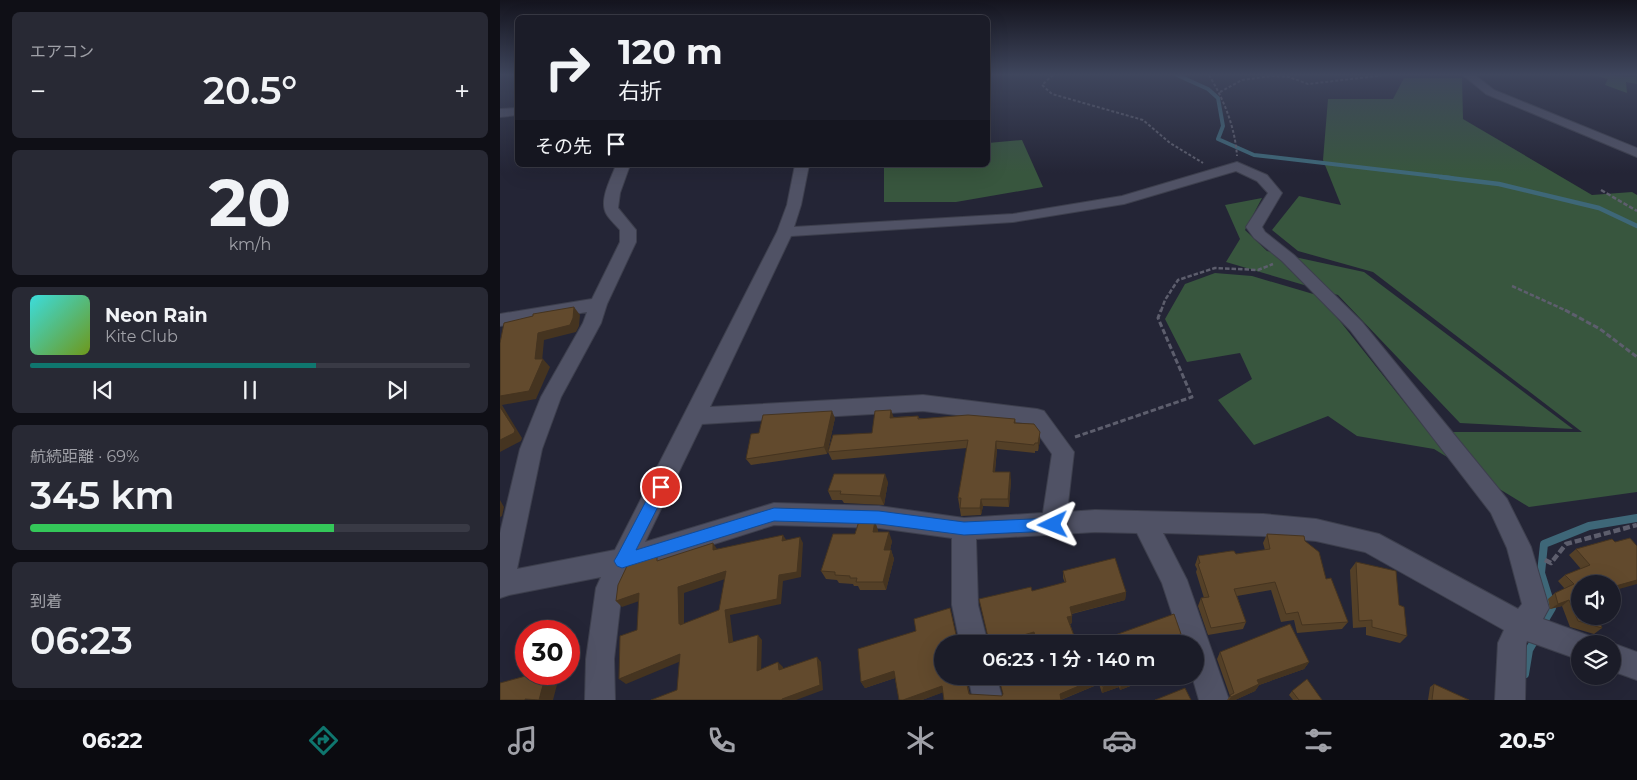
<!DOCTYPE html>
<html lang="ja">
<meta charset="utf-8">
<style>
body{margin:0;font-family:Montserrat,"Noto Sans JP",sans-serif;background:#282934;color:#f1f3f6;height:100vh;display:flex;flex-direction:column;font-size:19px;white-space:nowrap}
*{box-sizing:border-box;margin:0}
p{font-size:16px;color:#a0a1a8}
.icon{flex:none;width:28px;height:28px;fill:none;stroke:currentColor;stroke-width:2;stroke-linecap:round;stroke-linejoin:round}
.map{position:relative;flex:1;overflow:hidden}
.details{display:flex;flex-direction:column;gap:12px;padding:12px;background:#0f0f16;width:500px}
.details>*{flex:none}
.guide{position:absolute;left:15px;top:15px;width:475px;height:152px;border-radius:8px;box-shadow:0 5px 20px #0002,0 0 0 1px #393a45;background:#1b1c28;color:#f1f3f6;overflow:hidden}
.controls{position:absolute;left:1071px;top:575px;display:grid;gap:10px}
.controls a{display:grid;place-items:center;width:50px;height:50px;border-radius:50%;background:#1b1c28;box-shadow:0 5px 20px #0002,0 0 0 1px #393a45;font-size:25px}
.speed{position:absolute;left:15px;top:620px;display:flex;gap:10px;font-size:25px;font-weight:700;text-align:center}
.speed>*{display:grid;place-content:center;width:65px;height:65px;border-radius:50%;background:#1b1c28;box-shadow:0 5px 20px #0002,0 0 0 1px #393a45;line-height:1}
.speed .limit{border:8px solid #d22;background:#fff;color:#111}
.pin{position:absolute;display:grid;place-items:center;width:42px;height:42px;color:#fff;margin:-21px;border:2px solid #fff;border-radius:50%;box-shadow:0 1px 5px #0007}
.me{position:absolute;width:55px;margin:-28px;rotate:268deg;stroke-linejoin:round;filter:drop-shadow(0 0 4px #0008)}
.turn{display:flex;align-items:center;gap:18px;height:105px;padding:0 20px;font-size:22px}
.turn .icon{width:65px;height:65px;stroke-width:2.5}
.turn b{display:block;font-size:35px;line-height:42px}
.then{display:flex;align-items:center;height:48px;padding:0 20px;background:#0003;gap:10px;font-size:19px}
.big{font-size:38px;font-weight:600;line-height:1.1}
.details .card{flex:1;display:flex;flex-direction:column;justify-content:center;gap:8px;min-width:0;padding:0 18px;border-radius:8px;background:#282934}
.details .dial{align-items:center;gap:0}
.dial b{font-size:65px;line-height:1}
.song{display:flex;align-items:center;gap:15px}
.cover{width:60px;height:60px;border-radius:8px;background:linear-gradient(135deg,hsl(180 70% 55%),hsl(80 70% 35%))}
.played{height:5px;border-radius:2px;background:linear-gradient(90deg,#0f766e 65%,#393a45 65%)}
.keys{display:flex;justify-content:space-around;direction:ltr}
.heat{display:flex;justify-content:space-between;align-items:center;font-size:28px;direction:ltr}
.charge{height:8px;border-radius:4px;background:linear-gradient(90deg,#34c759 69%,#393a45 0)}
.trip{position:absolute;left:434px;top:635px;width:270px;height:50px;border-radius:25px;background:#1b1c28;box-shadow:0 5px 20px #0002,0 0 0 1px #393a45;font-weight:600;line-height:50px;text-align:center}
.dock{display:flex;height:80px;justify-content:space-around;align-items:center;background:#0b0b10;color:#a0a1a8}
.dock .icon{width:35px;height:35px}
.dock .selected{color:#0f766e}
.dock b{font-size:22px;color:#f1f3f6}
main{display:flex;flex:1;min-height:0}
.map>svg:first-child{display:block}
.green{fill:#38563e}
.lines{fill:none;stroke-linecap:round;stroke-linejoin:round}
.stream-far2{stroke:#3e6778;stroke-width:4}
.stream-far1{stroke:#3e6778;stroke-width:4.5}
.stream{stroke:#3e6778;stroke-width:8}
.minor-casing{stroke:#3d3f4d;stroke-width:2}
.path-far3{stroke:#5d5e6d;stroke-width:2;stroke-dasharray:3 2;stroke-linecap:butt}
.path-far2{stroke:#5d5e6d;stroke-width:2.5;stroke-dasharray:4.5 2;stroke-linecap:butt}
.path-far1{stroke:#5d5e6d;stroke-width:3;stroke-dasharray:5.5 2.5;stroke-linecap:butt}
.path{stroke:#5d5e6d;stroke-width:4.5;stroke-dasharray:7 3;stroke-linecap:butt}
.minor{fill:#505265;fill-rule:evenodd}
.wall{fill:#544027}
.shaded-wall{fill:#453420}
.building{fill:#624a2d;stroke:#453420;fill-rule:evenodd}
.route{fill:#1a73e8;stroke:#114b97}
</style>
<main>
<section class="details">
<div class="card"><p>エアコン</p>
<div class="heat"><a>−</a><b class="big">20.5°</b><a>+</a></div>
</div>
<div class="card dial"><b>20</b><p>km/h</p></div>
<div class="card">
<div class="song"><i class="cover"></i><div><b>Neon Rain</b><p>Kite Club</p></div></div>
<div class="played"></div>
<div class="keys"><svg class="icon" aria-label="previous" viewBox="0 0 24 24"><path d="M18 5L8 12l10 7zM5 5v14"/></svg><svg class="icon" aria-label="pause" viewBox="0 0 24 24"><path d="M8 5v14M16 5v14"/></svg><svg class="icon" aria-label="next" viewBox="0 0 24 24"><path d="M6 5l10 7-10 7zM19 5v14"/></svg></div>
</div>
<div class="card"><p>航続距離 · 69%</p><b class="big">345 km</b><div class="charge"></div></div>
<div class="card"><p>到着</p><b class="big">06:23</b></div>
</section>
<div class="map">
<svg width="1137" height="700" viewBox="0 0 1137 700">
<rect width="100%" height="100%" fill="#242536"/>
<path class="green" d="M1093,75L1136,77L1137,84L1126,82L1127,93L1105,85L1108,79Z
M904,78H962L963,119L1092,195L1132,192L1137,195V492L1029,507L934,449L857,436L828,416L754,445L718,400L752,379L740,353L687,362L665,319L685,284L715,273L752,276L820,296L928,432H1082L873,272L798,251L772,230L799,196L841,205L823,160L828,99H893Z
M522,140L543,187L456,202H384V165H488V143Z
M762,198L745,230L767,251L864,272L1073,429L960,423L838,295L726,262L740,239L725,205Z"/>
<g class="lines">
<path class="stream-far2" d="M677,75L708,89L718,98L723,126L718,139L754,155L952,178"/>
<path class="stream-far1" d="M941,177L999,184L1099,208L1137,226"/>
<path class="stream" d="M1042,625L1052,608L1041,573L1044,544L1089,526L1137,518
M1025,674L1029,650L1036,638"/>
<defs>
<path id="minor" d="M963,75H975L994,90L1137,148V157L986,94Z
M18,108V115L0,117V109Z
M737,162L767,175L782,193L762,227L765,232L794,255L862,322L1007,499L1031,547L1049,608L1043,619L1090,636L1093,644H1080V660L1027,641L1026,644L1025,700H995L998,643L1004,630L865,552L816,541L763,536L663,533L687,580L729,700H699L692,676H695V644H682L662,583L637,533L595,532L476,539L478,605L488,644H460L452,605V538L379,528L274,525L132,570L122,590L114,659L115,700H85L86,659L96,588L101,577L9,595L0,598V533L20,449L41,397L83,323L87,312L0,326V314L92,299L120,242V230C116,225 111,221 107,215C98,201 111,179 116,165H130L120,193L118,208L136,230V242L107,304L101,323L61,397L42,449L17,569L115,550L277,232L287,205L295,165H309L301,205L294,227L513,214L622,196ZM736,171L757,181L768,193L746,227L754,238L782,261L850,330L991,513L1007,548L1022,604L1018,609L879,534L816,519L763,514L595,510L567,512L574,452L544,411L537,409L423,395L210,407L291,236L513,222L624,204ZM423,411L531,424L552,454L543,513L464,518L379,506L274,503L145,542L202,424Z
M1112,643L1137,652V680L1112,671V644H1110Z
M468,676H496L503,700H473Z"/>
</defs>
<use href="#minor" class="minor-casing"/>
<path class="path-far3" d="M553,75L542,85L552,94L643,120L670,143L703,163
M709,75C724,100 735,127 737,156
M720,92L742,80L772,76L789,77L808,84L886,75"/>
<path class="path-far2" d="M1101,190L1137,211
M1012,286L1067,311
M661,311L665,300L678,280L715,268L758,270L773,264"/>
<path class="path-far1" d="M1065,310L1100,329L1137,357
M575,437L692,397L658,318L661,310"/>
<path class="path" d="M1045,560L1051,563L1066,544L1137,525"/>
<use href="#minor" class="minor"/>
</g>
<path class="wall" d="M418,416L419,418L515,419L516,423L540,440L538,451H535V453L497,449L495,472L511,480L509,507L483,506L481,515L461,516L458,498L467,448L332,460L328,452L372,433L394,417Z
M335,418L327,454L251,465L246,459Z
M388,482L384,505L344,503L342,500H332L328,491Z
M378,530V532L392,541L390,550H391L394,559L386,590H360L358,586H354L353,584L339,583L337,580L326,579L321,571L355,534Z
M767,534L805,541L826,579L848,622L842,629L797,633L794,620L781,622L771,590L737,596L746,622L743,629L708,635L698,606L701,598H704L696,572L697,569L695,565L698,556L736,554L765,550L763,543Z
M1112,539L1080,584L1102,628L1094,634L1070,627L1062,606L1050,609L1048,599L1055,593L1065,589L1058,581L1065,575L1081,569L1069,555L1076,549Z
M856,562L899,605L907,636L900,643L866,635V627L853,628L850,570Z
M563,571L626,592L625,600L572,614V623L570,624L577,644H537L535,639L517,644H442V676H466L470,695L502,696L503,694L508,676H656L620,690L619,687L602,693L599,684L561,700H444L443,692L422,700H399L395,678L365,688L361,682L416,631L450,608L457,639H486L532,591L565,583L563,578Z
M681,634L679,640L590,644Z
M720,652L809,662L804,669L759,685L755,691L735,700H727L730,696L717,659Z
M934,684L969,700H928L930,687Z
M792,691L822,700H793L789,695Z"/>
<path class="shaded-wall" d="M74,307L80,315L79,326L76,332L44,340L42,362L43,359L50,367L36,399L2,405L22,438L21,441L0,452V396L35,359L38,333Z
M391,410L394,418H390Z
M332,411L335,418L327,454L324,447Z
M540,432V440L538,451V443Z
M496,441L497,449L494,479L493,472Z
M510,472L511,480L509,507L508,499Z
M385,474L388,482L384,505L380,496Z
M481,499L483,506L481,515L480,508Z
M0,500L4,507L2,516L0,517Z
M375,521L378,530L376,540L373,532Z
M389,532L392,541L388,559L384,550Z
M283,535L287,541H282Z
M300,537L303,543L301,577L283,581L281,604L230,615L234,648L229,643L225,610L279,575Z
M213,543L217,549L213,550Z
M391,550L394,559L386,590L383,582Z
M226,571L231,577L184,593V626L186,631L179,624L178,587Z
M1137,580V584L1112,591V587Z
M626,592L625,600L570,614V607Z
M139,593L145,599L122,607L116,601Z
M1069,600L1062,606L1050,609L1058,604Z
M572,616V623L567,624V617Z
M534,632L535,639L517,644H492Z
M258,635L262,640L261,675L257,671Z
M180,654L186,659L126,684L119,679Z
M317,657L321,662L323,690L296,700H282V699Z
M278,662L283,667L284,675L279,670Z
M809,662L804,669L759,685L755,691L735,700H729L731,697L757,680Z
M394,671L398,677L365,688L361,682Z
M46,674H54L59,677L53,700H39Z
M641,676H656L620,690L621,684Z
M600,677L599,684L560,700V694Z
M620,681L619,687L602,693L603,687Z
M442,686L444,692L422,700H403Z"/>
<path class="building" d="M74,307L73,318L70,325L38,333L35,359H43L29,391L0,396V343L4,323L33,316V314Z
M0,407L15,430L14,433L0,440Z
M391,410L390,418L418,416V419L468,415L515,419L514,423L534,424L540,432L538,443H535L534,445L496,441L493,472H510L508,499H481L480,508H460L461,498H458L468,440L328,452L333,435L372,433L375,411Z
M332,411L324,447L246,459L251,434L259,433L263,415Z
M334,474H385L380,496L340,494L341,491H328Z
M359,521H375L373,532H389L384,550H391L383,582H356L357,578H350V576L335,575V572L321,571L333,534H355Z
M767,534L804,536L805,541L819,552L826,579L831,578L848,622L802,625L798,612L786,614L775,582L734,589L746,622L711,628L701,598L709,597L698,564L700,563L698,556L731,551H734L736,554L770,549Z
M283,535L282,541L300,537L297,572L279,575L277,599L225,610L229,643L258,635L257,671L278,662L279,670L317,657L320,685L282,699V700H151L177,690L180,654L119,679L120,636L137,630L139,593L116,601L118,585L127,566L157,556V561L213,543V550ZM226,571L219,610L180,625V623L179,624L178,587Z
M1130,538L1137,546V580L1112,587V584H1080V616H1097L1102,628L1078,621L1069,600L1058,604L1055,593L1074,584L1065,575L1090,565L1076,549L1112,539L1115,542Z
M615,558L626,592L570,607L572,616L567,617L577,644H538L534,632L492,644H442V676H465L469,694L502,696L503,694L499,679L508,676H641L621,684L620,681L603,687L600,677L560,694L561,700H444L442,686L403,700H399L394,671L361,682L358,649L416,631L414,619L450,608L457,639H486L488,637L479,599L531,587L532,591L566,582L563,571Z
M856,562L896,571L899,605L904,607L907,636L872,627V620L859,621Z
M674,614L681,634L677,635L681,644H590Z
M790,624L809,662L757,680L759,684L731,697L730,695L734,693L720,652Z
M33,674H46L39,700L25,699V700H0V683Z
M807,679L822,700H799L792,691Z
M934,684L969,700H932Z
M685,688L691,700H655Z"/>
<linearGradient id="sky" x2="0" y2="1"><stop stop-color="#14141e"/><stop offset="0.43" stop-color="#3f465d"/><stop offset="1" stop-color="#3f465d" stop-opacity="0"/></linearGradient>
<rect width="1137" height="173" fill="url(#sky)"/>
<path class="route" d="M161,481L166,482L168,487L136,550L274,508L379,511L464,522L553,518L558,520L560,525L558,529L553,531L464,535L379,524L274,521L122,568L117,566L114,561L117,556L156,482Z"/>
</svg>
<div class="controls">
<a><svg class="icon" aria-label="sound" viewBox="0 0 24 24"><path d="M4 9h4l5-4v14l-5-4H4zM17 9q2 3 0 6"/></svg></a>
<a><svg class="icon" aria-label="layers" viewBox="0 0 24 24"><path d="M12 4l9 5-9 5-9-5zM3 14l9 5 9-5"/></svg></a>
</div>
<div class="speed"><div class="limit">30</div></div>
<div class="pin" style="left:161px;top:487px;background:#d93025"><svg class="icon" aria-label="arrive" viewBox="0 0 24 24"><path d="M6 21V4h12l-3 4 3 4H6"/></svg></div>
<svg class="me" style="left:553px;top:525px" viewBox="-20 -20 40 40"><path d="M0-17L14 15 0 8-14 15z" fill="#1a73e8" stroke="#fff" stroke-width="4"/></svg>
<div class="trip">06:23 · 1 分 · 140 m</div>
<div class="guide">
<div class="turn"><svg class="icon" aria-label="right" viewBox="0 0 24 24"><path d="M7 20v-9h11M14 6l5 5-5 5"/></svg><div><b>120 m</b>右折</div></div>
<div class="then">その先<svg class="icon" aria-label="arrive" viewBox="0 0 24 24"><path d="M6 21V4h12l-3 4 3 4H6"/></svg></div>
</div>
</div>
</main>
<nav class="dock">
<b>06:22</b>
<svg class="icon selected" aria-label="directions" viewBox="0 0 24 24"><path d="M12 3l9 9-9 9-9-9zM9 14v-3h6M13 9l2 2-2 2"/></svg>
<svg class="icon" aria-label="music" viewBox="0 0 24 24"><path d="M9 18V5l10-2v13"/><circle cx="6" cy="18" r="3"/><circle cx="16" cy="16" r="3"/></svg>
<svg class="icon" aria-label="phone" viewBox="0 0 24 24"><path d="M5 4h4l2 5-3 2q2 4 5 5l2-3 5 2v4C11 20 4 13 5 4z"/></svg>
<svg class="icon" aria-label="climate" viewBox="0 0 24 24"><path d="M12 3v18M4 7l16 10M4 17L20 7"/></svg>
<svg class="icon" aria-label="car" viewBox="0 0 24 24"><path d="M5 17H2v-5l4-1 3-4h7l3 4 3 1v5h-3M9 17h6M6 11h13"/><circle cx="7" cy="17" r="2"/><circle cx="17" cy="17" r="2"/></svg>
<svg class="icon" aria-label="filters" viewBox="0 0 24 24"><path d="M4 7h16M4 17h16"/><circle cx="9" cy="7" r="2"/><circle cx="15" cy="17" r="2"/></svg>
<b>20.5°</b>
</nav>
